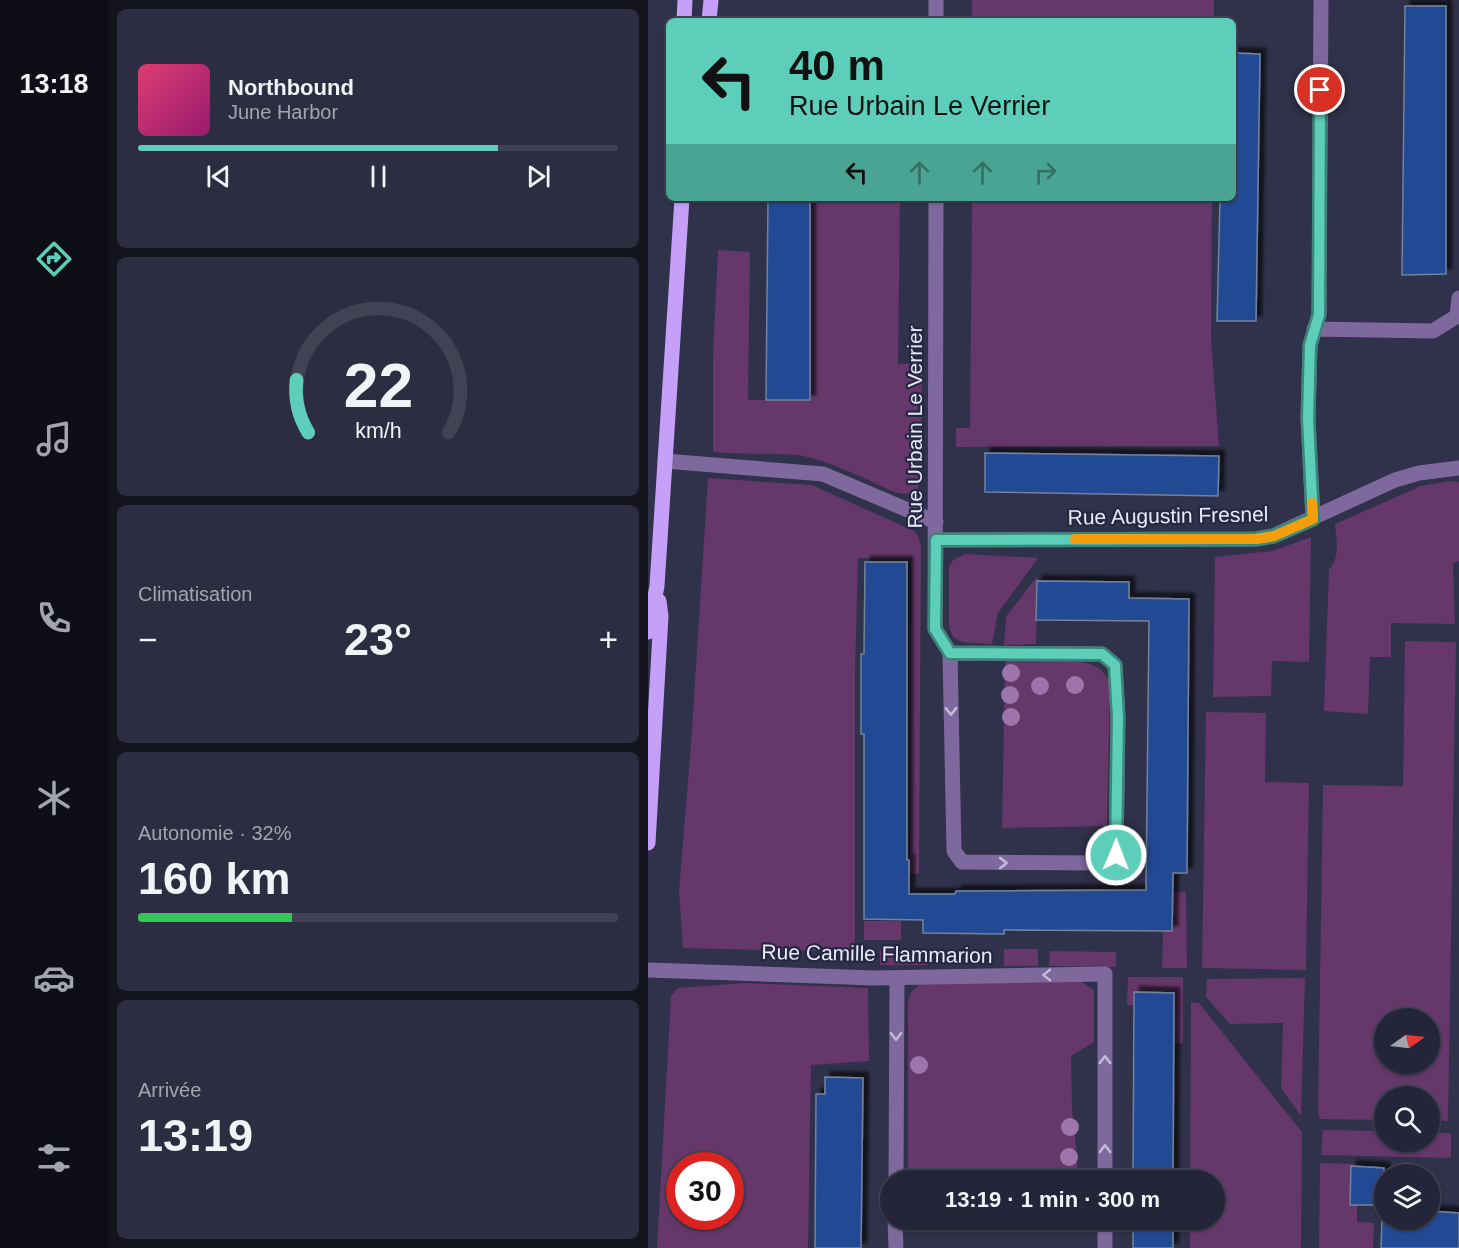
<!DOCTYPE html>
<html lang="fr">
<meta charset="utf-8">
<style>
body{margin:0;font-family:Helvetica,sans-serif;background:#2c2d40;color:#f1f3f6;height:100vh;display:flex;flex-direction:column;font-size:22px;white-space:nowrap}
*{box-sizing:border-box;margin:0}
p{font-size:20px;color:#a3a5ae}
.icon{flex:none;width:33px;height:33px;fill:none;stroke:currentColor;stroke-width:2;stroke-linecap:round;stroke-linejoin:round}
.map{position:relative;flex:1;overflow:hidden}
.drawer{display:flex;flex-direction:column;gap:9px;padding:9px;background:#14141f;width:540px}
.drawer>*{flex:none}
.top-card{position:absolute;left:18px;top:18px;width:570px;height:183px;border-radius:9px;box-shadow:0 2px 4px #0004,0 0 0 2px #414253;background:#5dceb9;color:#111;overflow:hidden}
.needle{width:39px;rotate:76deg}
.fabs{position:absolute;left:726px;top:1008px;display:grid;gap:12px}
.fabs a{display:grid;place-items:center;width:66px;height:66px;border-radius:50%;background:#242538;box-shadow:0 2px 4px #0004,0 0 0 2px #414253;font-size:30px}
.speed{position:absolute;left:18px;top:1152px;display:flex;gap:12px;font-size:30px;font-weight:700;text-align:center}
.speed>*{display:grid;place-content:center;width:78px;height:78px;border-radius:50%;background:#242538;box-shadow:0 2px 4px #0004,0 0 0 2px #414253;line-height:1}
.speed .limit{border:9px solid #d22;background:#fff;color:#111}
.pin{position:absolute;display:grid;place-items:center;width:51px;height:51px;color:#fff;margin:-26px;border:3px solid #fff;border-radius:50%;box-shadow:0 2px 6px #0007}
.me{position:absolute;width:66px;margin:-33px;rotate:1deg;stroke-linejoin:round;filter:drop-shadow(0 0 4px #0008)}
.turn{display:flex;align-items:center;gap:21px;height:126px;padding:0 24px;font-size:27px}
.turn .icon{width:78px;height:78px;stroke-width:2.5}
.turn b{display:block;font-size:42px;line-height:51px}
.lanes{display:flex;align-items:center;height:57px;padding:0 24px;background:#0003;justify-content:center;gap:30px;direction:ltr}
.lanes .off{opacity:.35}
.big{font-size:45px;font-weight:700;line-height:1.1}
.drawer .widget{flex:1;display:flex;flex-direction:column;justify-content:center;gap:9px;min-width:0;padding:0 21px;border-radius:9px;background:#2c2d40}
.drawer .dial{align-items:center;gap:0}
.dial svg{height:156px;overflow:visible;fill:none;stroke:#414253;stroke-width:7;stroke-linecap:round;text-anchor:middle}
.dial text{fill:#f1f3f6;stroke:none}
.song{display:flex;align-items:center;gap:18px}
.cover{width:72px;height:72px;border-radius:9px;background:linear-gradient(135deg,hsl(340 70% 55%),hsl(320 70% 35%))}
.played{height:6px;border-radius:3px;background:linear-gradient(90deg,#5dceb9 75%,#414253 75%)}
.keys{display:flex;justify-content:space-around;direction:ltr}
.heat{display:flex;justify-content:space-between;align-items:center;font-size:33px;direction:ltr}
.charge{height:9px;border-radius:4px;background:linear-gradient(90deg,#34c759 32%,#414253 0)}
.trip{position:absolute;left:232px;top:1170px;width:345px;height:60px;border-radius:30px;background:#242538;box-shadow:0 2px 4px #0004,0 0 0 2px #414253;font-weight:700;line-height:60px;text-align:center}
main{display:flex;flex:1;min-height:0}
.tabs{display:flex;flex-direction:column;width:108px;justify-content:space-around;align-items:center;background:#0e0f16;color:#a3a5ae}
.tabs .icon{width:42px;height:42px}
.tabs .selected{color:#5dceb9}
.tabs b{font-size:27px;color:#f1f3f6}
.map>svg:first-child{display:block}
.green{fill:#65376a;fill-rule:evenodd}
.building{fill:#244a94;stroke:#72829d;stroke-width:1.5;filter:url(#shadow)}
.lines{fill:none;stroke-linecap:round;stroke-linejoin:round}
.service{stroke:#7f689e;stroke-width:15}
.minor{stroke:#7f689e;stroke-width:15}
.primary{stroke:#c59ff8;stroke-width:15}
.tree{fill:#9b75ab}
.oneway{stroke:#c3bcda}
.route-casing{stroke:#3c8678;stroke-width:15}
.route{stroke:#5dceb9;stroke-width:10}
.slow{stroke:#f59e0b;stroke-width:10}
.labels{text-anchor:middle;stroke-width:4.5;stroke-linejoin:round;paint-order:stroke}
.street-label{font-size:21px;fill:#e8eafa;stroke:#262740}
</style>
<main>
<nav class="tabs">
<b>13:18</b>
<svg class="icon selected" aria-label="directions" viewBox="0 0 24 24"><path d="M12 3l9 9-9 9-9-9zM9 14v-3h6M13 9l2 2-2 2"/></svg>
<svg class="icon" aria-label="music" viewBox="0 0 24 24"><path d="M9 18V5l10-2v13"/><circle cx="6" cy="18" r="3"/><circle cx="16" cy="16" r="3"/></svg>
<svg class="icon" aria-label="phone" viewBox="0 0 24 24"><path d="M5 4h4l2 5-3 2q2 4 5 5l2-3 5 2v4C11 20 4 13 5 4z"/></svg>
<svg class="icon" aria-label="climate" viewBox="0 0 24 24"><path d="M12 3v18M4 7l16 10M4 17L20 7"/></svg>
<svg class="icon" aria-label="car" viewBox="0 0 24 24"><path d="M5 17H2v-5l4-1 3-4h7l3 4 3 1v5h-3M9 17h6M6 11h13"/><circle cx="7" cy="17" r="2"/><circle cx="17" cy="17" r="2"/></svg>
<svg class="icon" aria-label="filters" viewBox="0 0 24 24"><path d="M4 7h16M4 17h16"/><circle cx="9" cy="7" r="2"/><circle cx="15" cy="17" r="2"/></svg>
</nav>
<section class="drawer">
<div class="widget">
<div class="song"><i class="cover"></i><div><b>Northbound</b><p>June Harbor</p></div></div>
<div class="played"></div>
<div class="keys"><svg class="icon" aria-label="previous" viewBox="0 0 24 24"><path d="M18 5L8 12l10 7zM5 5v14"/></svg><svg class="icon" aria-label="pause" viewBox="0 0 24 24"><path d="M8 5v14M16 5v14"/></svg><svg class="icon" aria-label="next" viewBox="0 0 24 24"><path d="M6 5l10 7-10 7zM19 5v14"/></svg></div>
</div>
<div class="widget dial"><svg viewBox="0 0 100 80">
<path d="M14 69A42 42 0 1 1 86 69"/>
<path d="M14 69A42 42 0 0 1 8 42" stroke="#5dceb9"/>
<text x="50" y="56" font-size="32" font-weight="700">22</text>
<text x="50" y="72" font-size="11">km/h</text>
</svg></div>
<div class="widget"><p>Climatisation</p>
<div class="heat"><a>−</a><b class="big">23°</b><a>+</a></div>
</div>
<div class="widget"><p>Autonomie · 32%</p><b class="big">160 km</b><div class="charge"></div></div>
<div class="widget"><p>Arrivée</p><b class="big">13:19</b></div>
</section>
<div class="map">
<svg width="811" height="1248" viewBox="0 0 811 1248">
<defs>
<filter id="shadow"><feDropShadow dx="5.5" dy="-5.5" stdDeviation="1.5" flood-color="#0009"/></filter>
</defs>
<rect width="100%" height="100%" fill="#30314a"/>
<path class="green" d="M302,0H566V21H324V0Z
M162,198H252L250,364L274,363L273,477L269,491C253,501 230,483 214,477C193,469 170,457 148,455C120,453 93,455 65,452V355L70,250L102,252L100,400H161Z
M324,198H564L563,339L571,446L308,447V428H322Z
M60,478L164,485L266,531L270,536L273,546L271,874H262L263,559L210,558L207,671V952L35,948L31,891L43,744Z
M802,481L811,482V561L805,563L807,624L743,623V657H722L720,714L676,711L681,569C693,557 688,539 687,524L773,486Z
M663,537L661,662L624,661L623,696L565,697L567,557L624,551Z
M317,554L390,558L350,613L344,644L314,642L305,637L301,626V567L305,560Z
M390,578L388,644L356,645L358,617L387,579Z
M757,641L808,642L800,1121L782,1120V1096H736V1120L672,1119L670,1111L675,785L755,786ZM736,1018H782V1064H736Z
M357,660C378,661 430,657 447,666C455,670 459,677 462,684L459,826L354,828Z
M558,712L618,713L617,782L661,783L658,970L554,968Z
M525,892H538L539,968H514L515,931H524Z
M216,921H253V940H216Z
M356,949H390V966H356Z
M232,950H278L280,965H232Z
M402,951L468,952V967L401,966Z
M480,977H535V1043L526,1044V993L487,992L486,1005H479Z
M657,978L653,1116L633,1088L635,1023L582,1024L558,997L559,979Z
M277,982H433L446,990V1042L423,1056L424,1108L431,1180H260V1001C262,991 268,986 277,982Z
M97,983L220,988L221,1061L163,1065L160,1248H9L23,996L30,988ZM32,1166H82V1216H32Z
M543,1002L551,1003L654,1132L653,1248H542V1220H567V1180H542Z
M675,1130L736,1131V1142H782V1133H803V1158L673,1155Z
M672,1163L706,1164V1167H703L702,1205H709V1222L726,1223L725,1248H671Z"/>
<path class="building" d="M757,6H798V274L754,275Z
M585,53L612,54L608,321H569L572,198H585Z
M120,198H162V400H118Z
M337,453L571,456L570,496L337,492Z
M217,562H259V860H261V894H307L308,891L498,890L501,621L388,620L389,581L481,582V598L541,599L539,873H525L524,931L356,930V934L275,933V920L216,919V734H213V654H216Z
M486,992L526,993L525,1180H485Z
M177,1077L215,1078L213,1248H167L168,1094H177Z
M703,1166L736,1168V1205H702Z
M782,1211L811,1213V1248H733L734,1220H782Z
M485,1220H525V1248H485Z"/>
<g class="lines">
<path class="service" d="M809,315L811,298"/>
<path class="minor" d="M288,21V0
M288,198L287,629L302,653L306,851L314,862L457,863L468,855L470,717L467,665L454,654L302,653
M666,329L785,331L811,315
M17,461L175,474L288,522
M665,519L660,419L662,346L671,314L673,0
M288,540L608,539L625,536L747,480L771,473L811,468
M0,970L226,978L457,974V1180
M248,1180L249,978
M247,1220L248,1248
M457,1248V1220"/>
<path class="primary" d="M36,21L37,0
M61,21L63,0
M0,632L9,586L34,198
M0,843L13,616L11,601"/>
</g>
<g class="tree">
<circle cx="363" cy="673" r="9"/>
<circle cx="427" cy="685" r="9"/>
<circle cx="392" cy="686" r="9"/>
<circle cx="362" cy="695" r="9"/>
<circle cx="363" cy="717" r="9"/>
<circle cx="271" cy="1065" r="9"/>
<circle cx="422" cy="1127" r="9"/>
<circle cx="421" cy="1157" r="9"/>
</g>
<defs><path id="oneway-chevron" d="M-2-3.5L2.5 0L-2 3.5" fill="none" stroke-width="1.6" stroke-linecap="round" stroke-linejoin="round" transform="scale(1.5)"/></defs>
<g class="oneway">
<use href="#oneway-chevron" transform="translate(303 711) rotate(89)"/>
<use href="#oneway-chevron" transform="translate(355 863)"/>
<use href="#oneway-chevron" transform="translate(399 975) rotate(179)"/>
<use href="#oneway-chevron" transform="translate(248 1036) rotate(90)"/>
<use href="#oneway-chevron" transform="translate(457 1060) rotate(-90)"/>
<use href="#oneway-chevron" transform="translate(457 1149) rotate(-90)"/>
</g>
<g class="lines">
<defs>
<path id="route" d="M468,855L470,717L467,665L454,654L302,653L287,629L288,540L608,539L626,536L665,519L660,419L662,345L671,315L672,90"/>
</defs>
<use href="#route" class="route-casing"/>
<use href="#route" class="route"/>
<path class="slow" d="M427,539H608L626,536L665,519L664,503"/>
</g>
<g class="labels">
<g class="street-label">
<text transform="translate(267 427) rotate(-90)" y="7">Rue Urbain Le Verrier</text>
<text transform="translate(520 516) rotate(-1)" y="7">Rue Augustin Fresnel</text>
<text transform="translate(229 954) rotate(1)" y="7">Rue Camille Flammarion</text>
</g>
</g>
</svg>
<div class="fabs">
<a><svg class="needle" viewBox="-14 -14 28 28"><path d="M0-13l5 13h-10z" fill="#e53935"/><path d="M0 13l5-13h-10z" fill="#a3a5ae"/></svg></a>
<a><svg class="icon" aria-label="search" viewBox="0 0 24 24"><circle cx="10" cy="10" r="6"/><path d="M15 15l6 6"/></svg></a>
<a><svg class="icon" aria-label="layers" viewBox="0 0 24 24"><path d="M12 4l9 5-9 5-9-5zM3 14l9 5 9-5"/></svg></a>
</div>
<div class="speed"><div class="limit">30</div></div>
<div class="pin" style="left:672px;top:90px;background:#d93025"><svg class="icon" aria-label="arrive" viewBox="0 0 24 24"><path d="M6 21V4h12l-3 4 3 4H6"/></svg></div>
<svg class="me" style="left:468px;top:855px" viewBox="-20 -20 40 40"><circle r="17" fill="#5dceb9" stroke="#fff" stroke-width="3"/><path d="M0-11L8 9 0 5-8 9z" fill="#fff"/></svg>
<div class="trip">13:19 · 1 min · 300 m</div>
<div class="top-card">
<div class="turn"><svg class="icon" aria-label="left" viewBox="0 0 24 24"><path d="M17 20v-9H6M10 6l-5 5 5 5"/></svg><div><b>40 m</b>Rue Urbain Le Verrier</div></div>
<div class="lanes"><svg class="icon" aria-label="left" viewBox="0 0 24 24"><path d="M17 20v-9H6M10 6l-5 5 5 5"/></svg><svg class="icon off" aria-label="ahead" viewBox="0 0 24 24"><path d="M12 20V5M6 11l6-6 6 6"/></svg><svg class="icon off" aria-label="ahead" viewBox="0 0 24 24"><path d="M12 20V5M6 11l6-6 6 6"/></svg><svg class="icon off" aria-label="right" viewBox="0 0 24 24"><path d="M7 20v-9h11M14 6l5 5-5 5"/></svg></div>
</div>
</div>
</main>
